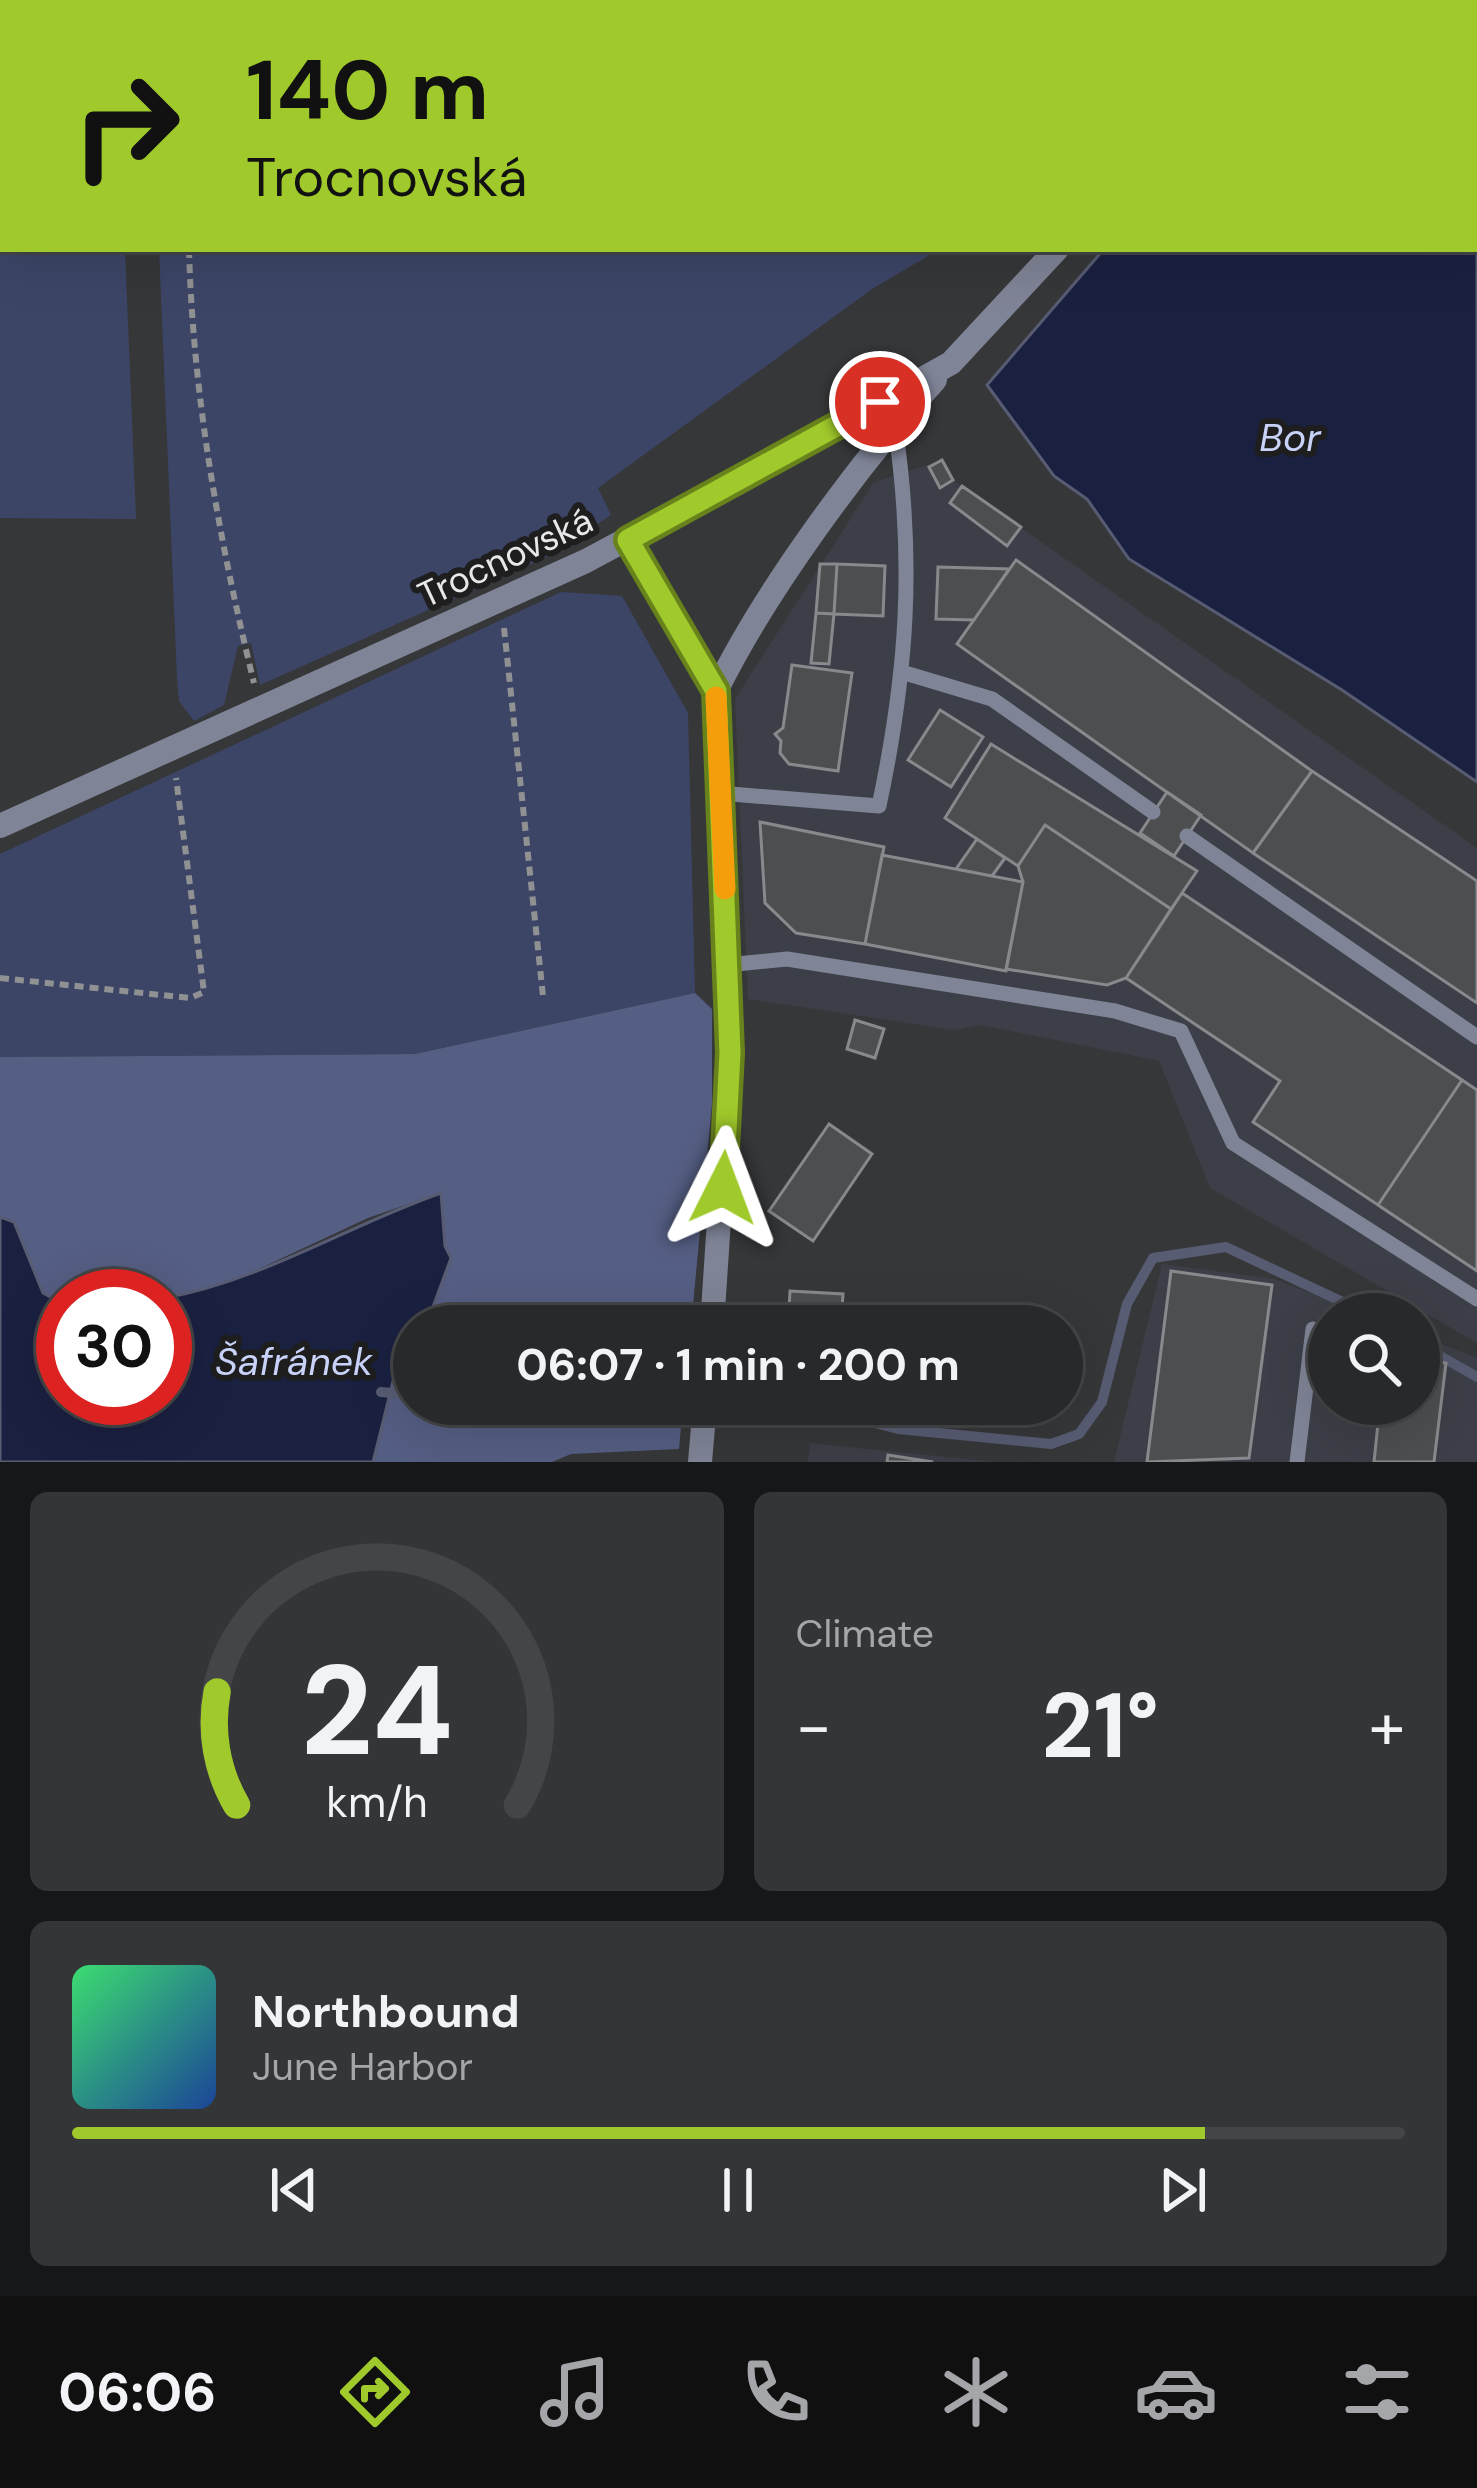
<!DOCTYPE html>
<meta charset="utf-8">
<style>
body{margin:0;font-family:"DM Sans",sans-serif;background:#343537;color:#f1f3f6;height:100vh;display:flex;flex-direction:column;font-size:45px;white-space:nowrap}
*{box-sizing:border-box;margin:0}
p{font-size:39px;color:#a5a6a9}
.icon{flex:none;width:66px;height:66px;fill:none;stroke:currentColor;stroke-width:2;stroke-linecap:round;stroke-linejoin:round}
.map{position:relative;height:1462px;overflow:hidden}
.details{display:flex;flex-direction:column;gap:30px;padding:30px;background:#161718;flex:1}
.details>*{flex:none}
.guide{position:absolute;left:0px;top:0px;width:1479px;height:252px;box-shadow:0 12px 48px #0002,0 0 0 3px #444547;background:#a0c92b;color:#111;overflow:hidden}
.buttons{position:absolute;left:1308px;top:1293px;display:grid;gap:24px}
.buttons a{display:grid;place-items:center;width:132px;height:132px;border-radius:50%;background:#28292b;box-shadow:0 12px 48px #0002,0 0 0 3px #444547;font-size:60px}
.speed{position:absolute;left:36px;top:1269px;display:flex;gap:24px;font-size:60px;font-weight:700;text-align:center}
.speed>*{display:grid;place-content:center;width:156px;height:156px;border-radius:50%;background:#28292b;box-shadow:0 12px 48px #0002,0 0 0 3px #444547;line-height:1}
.speed .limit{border:18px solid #d22;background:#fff;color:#111}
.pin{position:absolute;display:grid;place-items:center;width:102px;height:102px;color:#fff;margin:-51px;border:6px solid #fff;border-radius:50%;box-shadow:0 3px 12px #0007}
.me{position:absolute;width:132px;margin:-66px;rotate:3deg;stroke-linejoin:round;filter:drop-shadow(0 0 9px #0008)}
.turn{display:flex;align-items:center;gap:42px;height:252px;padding:0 48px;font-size:54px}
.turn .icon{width:156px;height:156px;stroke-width:2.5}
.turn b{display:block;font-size:84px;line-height:102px}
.big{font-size:90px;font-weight:700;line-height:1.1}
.details .tile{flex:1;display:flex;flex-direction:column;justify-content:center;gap:18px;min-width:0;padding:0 42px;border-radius:18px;background:#343537}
.details .dial{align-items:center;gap:0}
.dial svg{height:312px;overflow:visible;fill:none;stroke:#444547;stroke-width:7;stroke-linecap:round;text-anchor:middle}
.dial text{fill:#f1f3f6;stroke:none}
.song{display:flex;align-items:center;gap:36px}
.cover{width:144px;height:144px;border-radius:18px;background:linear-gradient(135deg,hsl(140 70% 55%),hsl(220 70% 35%))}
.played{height:12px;border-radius:6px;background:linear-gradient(90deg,#a0c92b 85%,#444547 85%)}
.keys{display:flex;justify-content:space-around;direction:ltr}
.heat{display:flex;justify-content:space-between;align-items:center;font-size:66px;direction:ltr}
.details .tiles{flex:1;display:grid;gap:30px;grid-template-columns:1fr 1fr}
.tile:last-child{grid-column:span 2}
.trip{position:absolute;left:393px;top:1305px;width:690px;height:120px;border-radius:60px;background:#28292b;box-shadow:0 12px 48px #0002,0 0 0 3px #444547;font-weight:700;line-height:120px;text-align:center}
.menu{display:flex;height:192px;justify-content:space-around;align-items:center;background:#101011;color:#a5a6a9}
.menu .icon{width:84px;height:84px}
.menu .active{color:#a0c92b}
.menu b{font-size:54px;color:#f1f3f6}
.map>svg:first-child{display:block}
.built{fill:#3c3f47}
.green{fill:#3d4567}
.forest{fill:#555e83}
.water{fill:#1a2040;stroke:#585c73;stroke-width:3}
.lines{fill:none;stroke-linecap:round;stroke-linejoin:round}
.stream{stroke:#585c73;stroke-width:10}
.building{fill:#4d4e50;stroke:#88898c;stroke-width:3}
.path{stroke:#909192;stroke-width:6;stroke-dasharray:9 6;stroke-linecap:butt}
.lane{stroke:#7f8496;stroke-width:15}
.street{stroke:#7f8496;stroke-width:24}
.route-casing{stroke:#68831c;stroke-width:30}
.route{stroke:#a0c92b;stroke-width:21}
.slow{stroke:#f59e0b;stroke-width:21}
.labels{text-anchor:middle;stroke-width:12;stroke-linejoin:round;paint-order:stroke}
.street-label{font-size:36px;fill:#e7e8e9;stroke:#1e1e1f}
.water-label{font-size:39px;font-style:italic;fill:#c9d3f9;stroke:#1e1e1f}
</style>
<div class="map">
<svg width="1477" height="1462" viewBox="0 0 1477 1462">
<rect width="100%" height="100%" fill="#363739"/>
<path class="built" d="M942,460L953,480L1477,848V1343L1210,1188L1159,1061L980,1025L954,1030L748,999L735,699L874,482Z
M1162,1264L1275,1279L1365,1314H1329V1404H1419V1335L1477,1358V1462H1114Z
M810,1443L995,1462H808Z"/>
<path class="green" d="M0,0H116L3,3V249H125L136,519L0,518Z
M148,0H956V3H148Z
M159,249H940L872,289L598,488L611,515L549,556L260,685L251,643L238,646L224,705L194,721L179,701L177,678Z
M561,592L622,596L688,713L695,993L415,1054L0,1057V854Z"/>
<path class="forest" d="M695,993L712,1009V1104L691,1326H421C447,1292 447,1233 440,1193L368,1218L216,1289L165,1298L63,1296V1304L43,1293L14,1223L0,1217V1057L415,1054Z
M414,1335V1404H683L679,1449L571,1454L552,1462H373L400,1353Z"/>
<path class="water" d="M1331,0H1477V782L1342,690L1129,559L1087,499L1054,476L987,385L1104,249H1476V3Z
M441,1193L445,1246L451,1258L430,1315L414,1326L400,1353L373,1462H0V1217L14,1222L43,1293L63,1304V1398H165V1298C261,1281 349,1225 441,1193Z"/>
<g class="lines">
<path class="stream" d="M983,0L984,3
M1419,1344L1477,1377
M381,1392L414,1395
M802,1404L898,1429L1051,1444L1079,1434L1102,1402L1127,1304L1153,1258L1226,1247L1368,1314"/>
</g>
<path class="building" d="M942,460L953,480L940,488L929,467Z
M962,486L1021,527L1007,546L950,503Z
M1016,560L1312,771L1253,853L957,644Z
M820,564H837L834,614L816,613Z
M837,564L885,566L883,616L834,614Z
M938,567L1009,569L974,620L936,619Z
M816,613L834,614L829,664L811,663Z
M792,665L852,673L838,771L789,764L780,753L781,741L775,734L783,728Z
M940,710L983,737L951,787L908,760Z
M991,744L1197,871L1171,909L1045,825L1018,866L945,818Z
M1312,771L1477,881V1003L1253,853Z
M1167,792L1201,815L1174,856L1140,833Z
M760,822L884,847L865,944L796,933L765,903Z
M1045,825L1171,909L1126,978L1107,985L1006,969L1023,882L1018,866Z
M977,839L1005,858L992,876L956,869Z
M882,855L1023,882L1006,971L865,944Z
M1182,893L1462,1080L1378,1205L1253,1122L1280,1081L1126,978Z
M855,1020L884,1029L875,1058L847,1049Z
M1462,1080L1477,1090V1271L1378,1205Z
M829,1124L872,1154L813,1241L769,1211Z
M1171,1271L1272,1285L1249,1458L1147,1462Z
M790,1291L843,1294L841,1326H788Z
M1419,1360L1446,1363L1434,1462H1374L1380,1404H1419Z
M888,1455L933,1462H887Z"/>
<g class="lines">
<path class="path" d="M182,0V3
M189,249C193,397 219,540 254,683
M504,628L543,996
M0,978L190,998L204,992L176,778"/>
<path class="lane" d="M905,673L992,699L1153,812
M719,793L879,806C907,674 915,561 895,426
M1187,836L1477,1037
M727,965L787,959L1115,1011L1181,1031L1233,1143L1477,1299
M1297,1462L1313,1329"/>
<path class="street" d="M1287,3L1290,0
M628,540L716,691
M0,826L586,561L845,422L951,363L1057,249
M712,1326L730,1053L716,691C765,591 860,462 935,380
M700,1462L705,1404"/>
</g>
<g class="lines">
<defs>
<path id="route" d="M723,1188L730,1053L716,691L628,540L880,402"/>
</defs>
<use href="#route" class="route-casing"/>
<use href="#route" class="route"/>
<path class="slow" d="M716,697L725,889"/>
</g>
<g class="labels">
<g class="street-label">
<text transform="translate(505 557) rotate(-25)" y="13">Trocnovská</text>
</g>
<g class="water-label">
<text x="1290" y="451">Bor</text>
<text x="294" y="1375">Šafránek</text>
</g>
</g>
</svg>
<div class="buttons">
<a><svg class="icon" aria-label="search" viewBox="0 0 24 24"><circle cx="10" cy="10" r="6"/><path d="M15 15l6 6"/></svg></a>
</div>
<div class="speed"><div class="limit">30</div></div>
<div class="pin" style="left:880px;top:402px;background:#d93025"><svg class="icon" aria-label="arrive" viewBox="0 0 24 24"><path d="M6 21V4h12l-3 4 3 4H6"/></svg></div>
<svg class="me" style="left:723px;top:1188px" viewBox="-20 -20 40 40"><path d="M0-17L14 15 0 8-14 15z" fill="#a0c92b" stroke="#fff" stroke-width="4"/></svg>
<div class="trip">06:07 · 1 min · 200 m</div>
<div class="guide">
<div class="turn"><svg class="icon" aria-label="right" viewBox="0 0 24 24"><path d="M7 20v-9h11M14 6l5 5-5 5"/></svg><div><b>140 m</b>Trocnovská</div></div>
</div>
</div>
<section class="details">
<div class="tiles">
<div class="tile dial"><svg viewBox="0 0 100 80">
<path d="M14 69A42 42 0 1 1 86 69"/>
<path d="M14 69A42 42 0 0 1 9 40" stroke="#a0c92b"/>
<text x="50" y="56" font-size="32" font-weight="700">24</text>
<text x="50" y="72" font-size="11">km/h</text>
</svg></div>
<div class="tile"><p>Climate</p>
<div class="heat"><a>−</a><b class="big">21°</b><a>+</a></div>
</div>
<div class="tile">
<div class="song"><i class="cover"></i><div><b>Northbound</b><p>June Harbor</p></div></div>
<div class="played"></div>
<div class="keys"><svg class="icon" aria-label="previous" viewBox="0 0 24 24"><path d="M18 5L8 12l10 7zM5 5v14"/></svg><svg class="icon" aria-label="pause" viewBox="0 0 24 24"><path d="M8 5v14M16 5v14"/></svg><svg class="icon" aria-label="next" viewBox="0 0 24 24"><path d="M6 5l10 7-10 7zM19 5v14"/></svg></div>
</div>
</div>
</section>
<nav class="menu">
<b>06:06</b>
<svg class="icon active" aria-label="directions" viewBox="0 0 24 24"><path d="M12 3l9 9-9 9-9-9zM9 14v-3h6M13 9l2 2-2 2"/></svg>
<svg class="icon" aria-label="music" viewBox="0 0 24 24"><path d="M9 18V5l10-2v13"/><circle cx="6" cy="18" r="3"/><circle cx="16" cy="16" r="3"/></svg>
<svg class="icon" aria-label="phone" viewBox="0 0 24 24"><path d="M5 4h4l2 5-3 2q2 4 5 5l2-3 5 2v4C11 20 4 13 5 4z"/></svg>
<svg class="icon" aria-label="climate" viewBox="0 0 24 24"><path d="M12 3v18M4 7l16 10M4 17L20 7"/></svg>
<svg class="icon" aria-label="car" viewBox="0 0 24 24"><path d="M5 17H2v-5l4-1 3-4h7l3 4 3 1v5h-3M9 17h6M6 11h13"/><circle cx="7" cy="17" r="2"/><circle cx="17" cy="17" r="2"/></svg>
<svg class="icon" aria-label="filters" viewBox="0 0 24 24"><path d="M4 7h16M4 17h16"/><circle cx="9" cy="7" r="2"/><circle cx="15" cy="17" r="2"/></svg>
</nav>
